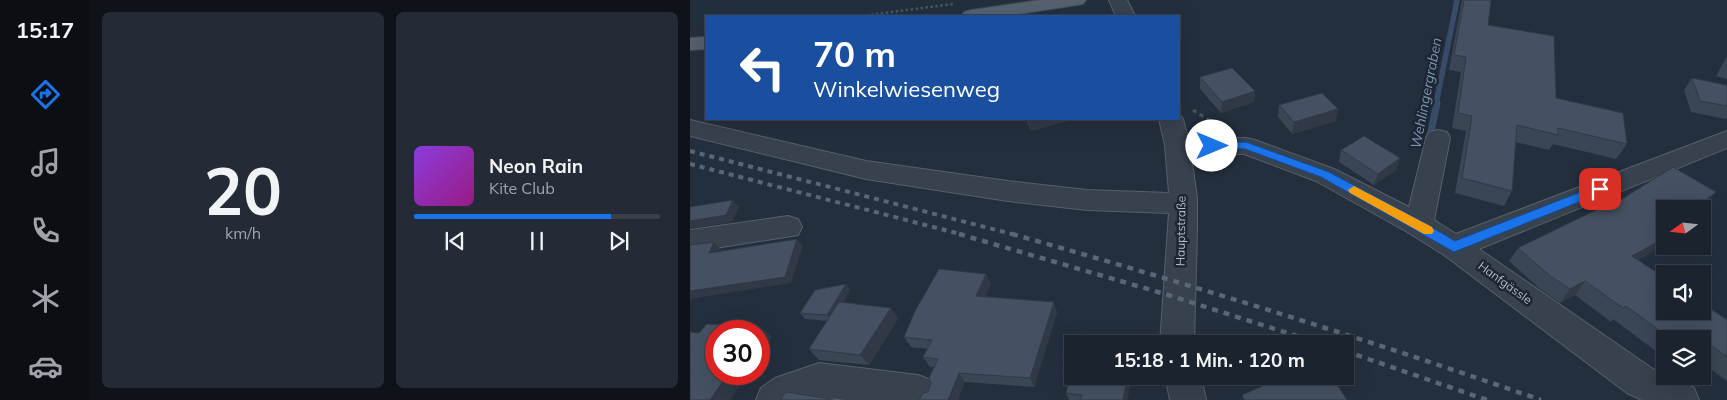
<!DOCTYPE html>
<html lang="de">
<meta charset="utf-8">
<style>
body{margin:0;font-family:Mulish,sans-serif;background:#242b36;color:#f1f3f6;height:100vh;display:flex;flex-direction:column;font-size:19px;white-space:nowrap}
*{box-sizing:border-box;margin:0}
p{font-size:16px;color:#a0a4aa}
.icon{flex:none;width:28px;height:28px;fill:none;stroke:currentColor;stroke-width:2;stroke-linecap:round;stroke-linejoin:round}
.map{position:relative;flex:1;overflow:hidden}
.drawer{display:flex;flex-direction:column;gap:12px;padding:12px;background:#0f1319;width:600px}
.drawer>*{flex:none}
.banner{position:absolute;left:15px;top:15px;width:475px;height:105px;border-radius:0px;box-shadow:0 5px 20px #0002,0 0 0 1px #39404a;background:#1a4fa0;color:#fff;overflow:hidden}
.needle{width:32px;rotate:255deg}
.buttons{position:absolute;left:966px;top:200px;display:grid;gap:10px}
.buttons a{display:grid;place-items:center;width:55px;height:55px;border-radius:0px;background:#1b232e;box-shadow:0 5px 20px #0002,0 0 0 1px #39404a;font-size:25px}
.speed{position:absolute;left:15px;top:320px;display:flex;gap:10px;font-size:25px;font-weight:700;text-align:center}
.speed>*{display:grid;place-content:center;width:65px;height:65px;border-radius:50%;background:#1b232e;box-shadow:0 5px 20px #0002,0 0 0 1px #39404a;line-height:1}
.speed .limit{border:8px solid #d22;background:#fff;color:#111}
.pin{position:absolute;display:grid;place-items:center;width:42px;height:42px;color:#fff;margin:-21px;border-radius:10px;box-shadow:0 2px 8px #0006}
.me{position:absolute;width:55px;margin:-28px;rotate:90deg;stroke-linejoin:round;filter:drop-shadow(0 0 4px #0008)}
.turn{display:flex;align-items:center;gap:18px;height:105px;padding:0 25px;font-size:22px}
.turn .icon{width:65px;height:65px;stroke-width:2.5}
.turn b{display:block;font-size:35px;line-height:42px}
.drawer .card{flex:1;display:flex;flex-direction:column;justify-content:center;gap:8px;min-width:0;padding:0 18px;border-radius:8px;background:#242b36}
.drawer .dial{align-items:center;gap:0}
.dial b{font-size:65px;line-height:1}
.song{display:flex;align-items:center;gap:15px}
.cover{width:60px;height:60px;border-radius:8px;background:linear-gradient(135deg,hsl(270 70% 55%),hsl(310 70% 35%))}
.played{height:5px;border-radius:2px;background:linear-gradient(90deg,#1a73e8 80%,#39404a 80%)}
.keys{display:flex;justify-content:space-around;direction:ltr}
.drawer .tiles{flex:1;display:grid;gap:12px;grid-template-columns:repeat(2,1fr)}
.trip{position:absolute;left:374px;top:335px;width:290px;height:50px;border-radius:0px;background:#1b232e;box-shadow:0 5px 20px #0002,0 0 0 1px #39404a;font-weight:700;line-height:50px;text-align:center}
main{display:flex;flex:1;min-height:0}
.menu{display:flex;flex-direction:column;width:90px;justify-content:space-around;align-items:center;background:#0b0e12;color:#a0a4aa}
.menu .icon{width:35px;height:35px}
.menu .on{color:#1a73e8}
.menu b{font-size:22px;color:#f1f3f6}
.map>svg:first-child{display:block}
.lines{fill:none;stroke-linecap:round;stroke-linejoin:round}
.stream-far1{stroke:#394c67;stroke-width:5.5}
.stream{stroke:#394c67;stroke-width:7}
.minor-casing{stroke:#565f6c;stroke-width:2}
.major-casing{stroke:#414a57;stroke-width:2}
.path-far1{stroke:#44595c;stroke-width:2.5;stroke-dasharray:2.5 2.5;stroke-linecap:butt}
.path{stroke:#44595c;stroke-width:3;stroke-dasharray:4 4;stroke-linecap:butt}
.minor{fill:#38414e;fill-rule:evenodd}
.major{fill:#56606e;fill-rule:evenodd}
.rail-far1{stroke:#5a6575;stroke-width:4;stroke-dasharray:5 5;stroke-linecap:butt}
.rail{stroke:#5a6575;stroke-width:4.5;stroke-dasharray:6 6;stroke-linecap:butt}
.wall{fill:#3b4654}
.shaded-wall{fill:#303945}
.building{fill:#455162;stroke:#303945}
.route{fill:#1a73e8;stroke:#114b97}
.slow{fill:#f59e0b}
.labels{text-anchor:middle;stroke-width:5;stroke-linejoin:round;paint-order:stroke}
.street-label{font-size:12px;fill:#b4bcc9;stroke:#1d2633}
.water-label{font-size:14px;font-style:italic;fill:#7c92b1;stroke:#1d2633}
</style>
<main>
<nav class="menu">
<b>15:17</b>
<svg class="icon on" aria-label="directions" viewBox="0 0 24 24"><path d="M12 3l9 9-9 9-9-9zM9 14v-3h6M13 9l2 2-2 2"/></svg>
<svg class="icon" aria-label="music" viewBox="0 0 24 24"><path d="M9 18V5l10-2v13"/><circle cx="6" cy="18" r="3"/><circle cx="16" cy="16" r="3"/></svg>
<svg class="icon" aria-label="phone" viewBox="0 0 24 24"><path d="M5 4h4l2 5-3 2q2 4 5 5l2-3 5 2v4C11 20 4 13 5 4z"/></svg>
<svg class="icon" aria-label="climate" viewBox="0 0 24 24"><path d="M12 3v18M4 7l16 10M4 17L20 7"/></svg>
<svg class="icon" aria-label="car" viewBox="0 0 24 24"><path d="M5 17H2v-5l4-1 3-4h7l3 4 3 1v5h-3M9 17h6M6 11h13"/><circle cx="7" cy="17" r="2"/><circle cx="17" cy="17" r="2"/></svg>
</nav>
<section class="drawer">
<div class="tiles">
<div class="card dial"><b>20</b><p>km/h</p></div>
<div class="card">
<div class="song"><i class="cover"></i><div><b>Neon Rain</b><p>Kite Club</p></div></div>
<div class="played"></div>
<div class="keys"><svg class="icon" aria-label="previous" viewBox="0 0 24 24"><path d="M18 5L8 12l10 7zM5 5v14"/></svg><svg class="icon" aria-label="pause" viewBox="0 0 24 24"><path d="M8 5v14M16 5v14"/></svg><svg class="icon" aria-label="next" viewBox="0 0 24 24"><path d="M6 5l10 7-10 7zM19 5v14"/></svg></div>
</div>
</div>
</section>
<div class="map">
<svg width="1037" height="400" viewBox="0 0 1037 400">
<rect width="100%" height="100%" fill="#242f3e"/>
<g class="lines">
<path class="stream-far1" d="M746,104L767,0"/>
<path class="stream" d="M739,142L747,103"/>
<defs>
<path id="minor" d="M419,0H437L445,16H426Z
M489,114L493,119L498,138H556L565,140L644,169L719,207L736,138L739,132L748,130L757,132L760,138L744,220L766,234L1037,131V148L789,249L963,369L1004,388L1009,400H952L937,393L754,255L719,233L626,181L554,154H501L507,199V227L504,344H470L479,213L397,210L318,201L176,179L0,136V120L176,161L318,181L397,190L479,193L475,145L469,119H489Z
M98,216L108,219L112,227L108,235L0,252V230Z
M129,363L228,375L241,380L246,392L243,400H155L129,397L119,400H66L71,388L85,378Z
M475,376H511L516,400H480Z"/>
<path id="major" d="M350,0H396L393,4L387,5L317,16H271L274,12L281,10Z
M16,37V49L0,50V38Z"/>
</defs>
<use href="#minor" class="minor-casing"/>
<use href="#major" class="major-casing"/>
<path class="path-far1" d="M171,16L263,4"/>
<path class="path" d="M503,110L527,125"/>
<use href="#minor" class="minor"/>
<use href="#major" class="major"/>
<path class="rail-far1" d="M0,151L326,235
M0,164L274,235"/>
<path class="rail" d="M269,234L475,294L632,344
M322,234C500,284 676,339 851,400
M655,351L797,400"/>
</g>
<path class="wall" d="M772,0H801L798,25L866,98L937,144L926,159L863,144L859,150L825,142L822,191L814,206L765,193L776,131L762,128L771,72L759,70Z
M1037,56V79L1026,76Z
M510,77L565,91L564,102L531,113L510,89Z
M1002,78L1037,88V118L1036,119L1001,112L994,90Z
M589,105L646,121L602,134L588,117Z
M336,119H384L341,131Z
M651,150L710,158L706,170L684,185L649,162Z
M1026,192L1014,206L970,237L973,239L961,253L948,260L1036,319L1037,318V381L1012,363V339H975V358L923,319L921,322L885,295L870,303L849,288L819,261L828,248L924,204Z
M296,274L301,284L295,297L367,312L344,387L275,382L238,392L241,383L244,367H240L233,357L238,349L221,347L214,337Z
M156,284L160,290L153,303L201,308L208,319L179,365L129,360L119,349L137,321L115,319L110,313Z
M382,376H442L437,400H379L376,393Z"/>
<path class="shaded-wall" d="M565,91L564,102L531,113L532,102Z
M648,109L646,121L602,134L604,122Z
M341,119H384L341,131L338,120Z
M710,158L706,170L684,185L688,174Z
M1026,192L1014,206L1010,209H1003Z
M43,200L49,207L42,222L0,229V221Z
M975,229V234L955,249L967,235Z
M107,239L113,246L101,283L0,299V291Z
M973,239L961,253L930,270L942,256Z
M24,242L31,249L26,260L19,253Z
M296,274L301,284L291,306L286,296Z
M895,281L885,295L870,303L880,289Z
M156,284L160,290L142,321L137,315Z
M364,302L367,312L344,387L340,378Z
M201,308L208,319L179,365L170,355Z
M71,327L82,337L69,357V331H67Z
M269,373L275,382L268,400H258Z
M38,374H58L40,400H20Z
M438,376H442L437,400H433Z"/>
<path class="building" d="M774,0H801L798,25L864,36L866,98L933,113L937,144L868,128V135L827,125L822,191L772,178L782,116L768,113L776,57L764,55Z
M542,68L565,91L532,102L510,77Z
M1002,78L1036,85L1037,88V106L1010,101Z
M632,93L648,109L604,122L589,105Z
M674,136L710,158L688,174L651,150Z
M983,167L1026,192L1003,209H975V229L967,235L973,239L942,256L975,278V311H1012V303L1037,320V357L1018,343L1012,348V339H981L936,306L933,308L895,281L880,289L859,275L828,248L922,202L924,204Z
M43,200L36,215L0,221V207Z
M107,239L95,277L0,291V245L24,242L19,253Z
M249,269L296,274L286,296L364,302L340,378L269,373L258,400H229L233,393L238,392L241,383L239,378L248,359L233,357L242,340L214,337L225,311Z
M156,284L137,315L110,313L125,290Z
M149,302L201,308L170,355L119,349Z
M17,324L71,327L67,331H26V374H38L20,400H0V332L9,333Z
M394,334L446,340L445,344H391Z
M382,371V376H438L433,400H390L392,395L376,393Z
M595,376H642L657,400H554L552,395Z
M96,392L141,399L140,400H90Z"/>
<path class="route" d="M522,142H556L639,172L733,222L765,241L906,186H914L915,189L914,192L764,252L631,177L555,149L519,148L517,146L519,143Z"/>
<path class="slow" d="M664,186L742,227L744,231L742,234H734L660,193L658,190Z"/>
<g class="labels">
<g class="street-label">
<text transform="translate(491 231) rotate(-89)" y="4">Hauptstraße</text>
<text transform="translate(815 283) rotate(36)" y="4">Hanfgässle</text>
</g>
<g class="water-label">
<text transform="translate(736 93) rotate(-79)" y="5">Wehlingergraben</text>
</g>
</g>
</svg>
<div class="buttons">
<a><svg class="needle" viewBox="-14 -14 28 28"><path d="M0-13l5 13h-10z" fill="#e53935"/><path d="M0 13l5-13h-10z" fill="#a0a4aa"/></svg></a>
<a><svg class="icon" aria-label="sound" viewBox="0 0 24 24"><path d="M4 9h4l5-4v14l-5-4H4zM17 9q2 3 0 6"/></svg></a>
<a><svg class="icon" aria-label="layers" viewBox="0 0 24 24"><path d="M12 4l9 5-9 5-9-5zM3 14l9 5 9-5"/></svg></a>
</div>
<div class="speed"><div class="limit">30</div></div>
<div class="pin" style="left:910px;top:189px;background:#d93025"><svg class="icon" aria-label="arrive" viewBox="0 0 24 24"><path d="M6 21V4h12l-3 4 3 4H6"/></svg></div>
<svg class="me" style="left:522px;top:146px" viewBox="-20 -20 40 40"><circle r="19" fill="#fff"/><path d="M0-13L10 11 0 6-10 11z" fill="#1a73e8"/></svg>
<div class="trip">15:18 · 1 Min. · 120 m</div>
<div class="banner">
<div class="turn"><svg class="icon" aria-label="left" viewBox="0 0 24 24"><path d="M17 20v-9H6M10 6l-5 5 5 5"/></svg><div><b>70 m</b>Winkelwiesenweg</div></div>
</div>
</div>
</main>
